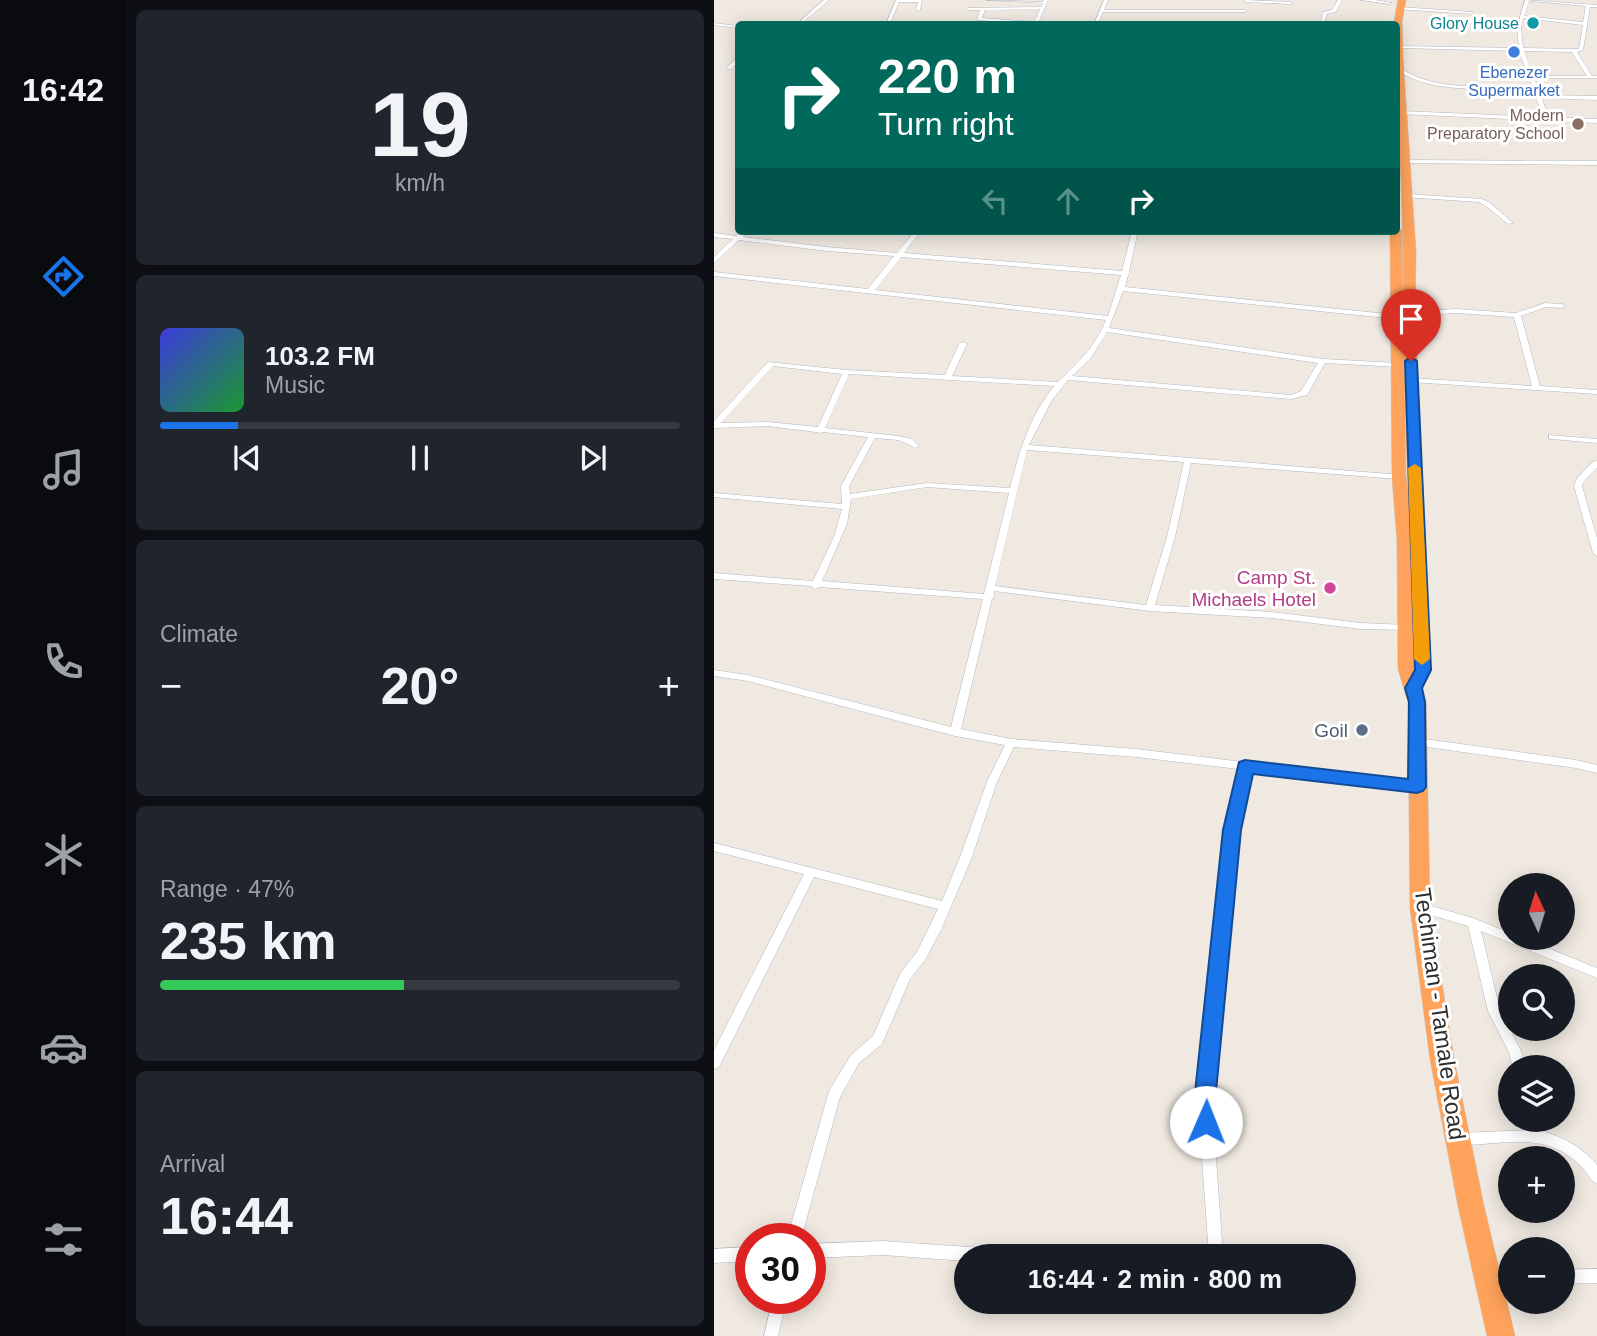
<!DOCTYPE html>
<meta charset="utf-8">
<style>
body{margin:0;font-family:Helvetica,sans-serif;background:#20242c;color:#f1f3f6;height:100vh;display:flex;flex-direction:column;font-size:26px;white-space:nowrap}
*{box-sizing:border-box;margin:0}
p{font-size:23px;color:#9ea1a6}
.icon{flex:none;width:38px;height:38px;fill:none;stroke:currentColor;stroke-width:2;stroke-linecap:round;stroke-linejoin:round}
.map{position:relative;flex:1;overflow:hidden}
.drawer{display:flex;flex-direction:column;gap:10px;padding:10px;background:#0d0f14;width:588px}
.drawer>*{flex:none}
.banner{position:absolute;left:21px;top:21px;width:665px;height:214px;border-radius:7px;box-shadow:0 4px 18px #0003;background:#00695c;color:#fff;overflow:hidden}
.needle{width:46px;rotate:356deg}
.fabs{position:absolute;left:784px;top:873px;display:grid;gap:14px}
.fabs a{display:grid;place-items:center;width:77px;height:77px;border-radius:50%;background:#171b24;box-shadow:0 4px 18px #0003;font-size:35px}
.speed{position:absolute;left:21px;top:1223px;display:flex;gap:14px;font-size:35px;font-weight:700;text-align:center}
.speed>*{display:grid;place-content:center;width:91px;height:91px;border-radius:50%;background:#171b24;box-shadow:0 4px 18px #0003;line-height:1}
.speed .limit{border:10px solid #d22;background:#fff;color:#111}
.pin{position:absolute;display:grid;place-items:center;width:60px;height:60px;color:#fff;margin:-72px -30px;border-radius:50% 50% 50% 0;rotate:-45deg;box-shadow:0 0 7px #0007}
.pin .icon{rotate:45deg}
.me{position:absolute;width:77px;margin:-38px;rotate:1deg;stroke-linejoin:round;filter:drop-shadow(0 0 5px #0008)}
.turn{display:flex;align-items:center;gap:24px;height:147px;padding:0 28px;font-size:32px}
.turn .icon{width:91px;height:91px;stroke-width:2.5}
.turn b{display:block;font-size:49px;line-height:60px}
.lanes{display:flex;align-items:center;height:66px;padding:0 28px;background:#0003;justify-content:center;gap:35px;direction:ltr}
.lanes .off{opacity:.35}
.big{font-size:52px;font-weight:800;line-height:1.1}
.drawer .card{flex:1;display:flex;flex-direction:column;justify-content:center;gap:10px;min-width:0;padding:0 24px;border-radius:10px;background:#20242c}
.drawer .dial{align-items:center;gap:0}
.dial b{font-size:91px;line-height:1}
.song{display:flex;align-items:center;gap:21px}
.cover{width:84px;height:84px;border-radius:10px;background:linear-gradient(135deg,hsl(240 70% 55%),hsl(130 70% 35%))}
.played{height:7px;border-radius:4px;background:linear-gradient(90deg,#1a73e8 15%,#363941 15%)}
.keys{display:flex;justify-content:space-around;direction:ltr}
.heat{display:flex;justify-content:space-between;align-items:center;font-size:38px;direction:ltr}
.charge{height:10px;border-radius:5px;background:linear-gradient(90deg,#34c759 47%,#363941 0)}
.trip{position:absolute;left:240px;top:1244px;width:402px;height:70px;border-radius:35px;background:#171b24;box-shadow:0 4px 18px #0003;font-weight:800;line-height:70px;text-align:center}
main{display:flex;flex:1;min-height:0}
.menu{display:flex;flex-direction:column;width:126px;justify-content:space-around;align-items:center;background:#090b0e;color:#9ea1a6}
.menu .icon{width:49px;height:49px}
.menu .active{color:#1a73e8}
.menu b{font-size:32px;color:#f1f3f6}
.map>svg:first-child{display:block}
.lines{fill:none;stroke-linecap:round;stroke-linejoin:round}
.street-casing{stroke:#b4b7c1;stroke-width:1}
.highway-casing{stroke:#c9c9c9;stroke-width:1}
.street{fill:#fff;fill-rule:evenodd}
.highway{fill:#ffa35c;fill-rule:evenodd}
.route{fill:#1a73e8;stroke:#114b97;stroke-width:2}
.slow{fill:#f59e0b}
.culture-dot{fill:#0f9aa8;stroke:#fff;stroke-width:2.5}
.shop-dot{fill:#3f7fe0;stroke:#fff;stroke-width:2.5}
.education-dot{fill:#8d6e63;stroke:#fff;stroke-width:2.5}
.hotel-dot{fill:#d1479c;stroke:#fff;stroke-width:2.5}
.service-dot{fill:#5c6f8a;stroke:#fff;stroke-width:2.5}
.labels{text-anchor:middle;stroke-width:6;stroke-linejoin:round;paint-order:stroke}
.far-culture-label{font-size:16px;fill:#0d838f;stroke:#fff;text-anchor:end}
.far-shop-label{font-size:16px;fill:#366cbe;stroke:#fff}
.far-education-label{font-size:16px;fill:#785e54;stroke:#fff;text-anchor:end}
.hotel-label{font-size:19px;fill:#b23c85;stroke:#fff;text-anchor:end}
.service-label{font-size:19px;fill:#4e5e75;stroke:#fff;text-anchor:end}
.near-street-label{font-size:23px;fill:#2e2e2e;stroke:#fff}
</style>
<main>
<nav class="menu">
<b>16:42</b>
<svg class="icon active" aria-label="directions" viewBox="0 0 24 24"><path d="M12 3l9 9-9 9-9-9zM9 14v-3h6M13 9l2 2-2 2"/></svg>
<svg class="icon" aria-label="music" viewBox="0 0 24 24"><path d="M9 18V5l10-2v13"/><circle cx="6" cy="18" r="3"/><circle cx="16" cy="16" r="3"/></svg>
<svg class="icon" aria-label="phone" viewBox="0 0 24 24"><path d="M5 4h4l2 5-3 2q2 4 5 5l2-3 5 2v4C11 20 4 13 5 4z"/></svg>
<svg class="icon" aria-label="climate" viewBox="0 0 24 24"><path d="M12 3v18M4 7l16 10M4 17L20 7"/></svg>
<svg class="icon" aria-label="car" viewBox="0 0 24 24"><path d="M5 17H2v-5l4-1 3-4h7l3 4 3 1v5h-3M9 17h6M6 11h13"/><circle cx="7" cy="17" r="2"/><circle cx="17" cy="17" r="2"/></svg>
<svg class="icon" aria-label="filters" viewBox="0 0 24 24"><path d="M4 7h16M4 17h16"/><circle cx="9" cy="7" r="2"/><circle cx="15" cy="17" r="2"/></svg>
</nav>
<section class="drawer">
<div class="card dial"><b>19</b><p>km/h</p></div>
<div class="card">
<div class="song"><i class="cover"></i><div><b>103.2 FM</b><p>Music</p></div></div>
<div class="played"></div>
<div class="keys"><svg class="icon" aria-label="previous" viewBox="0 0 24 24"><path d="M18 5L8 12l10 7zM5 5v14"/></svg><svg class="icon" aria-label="pause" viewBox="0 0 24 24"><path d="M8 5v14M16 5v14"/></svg><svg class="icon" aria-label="next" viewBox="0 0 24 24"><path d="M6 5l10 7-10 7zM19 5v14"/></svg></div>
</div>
<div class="card"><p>Climate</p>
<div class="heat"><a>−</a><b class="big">20°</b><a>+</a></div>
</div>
<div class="card"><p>Range · 47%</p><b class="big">235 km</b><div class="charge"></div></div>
<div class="card"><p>Arrival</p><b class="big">16:44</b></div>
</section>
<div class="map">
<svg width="883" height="1336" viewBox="0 0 883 1336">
<rect width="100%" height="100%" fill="#efe9e1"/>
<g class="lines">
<defs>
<path id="street" d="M110,0H115L87,24H83Z
M182,0H207L208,1L206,10L204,11L202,10L204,2H185L176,24H172Z
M272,0L329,2L330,0H334L324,24L263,20L266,10H255L253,8L327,7L329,3ZM326,9L320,22L268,18L271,10Z
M390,0H394L390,10H531L533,11L531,12H389L384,24H380Z
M531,0L577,2L579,3L577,4L532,2L530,1Z
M624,0H628L622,12L613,14L610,24H606L609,12L618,10Z
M647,0H661L678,3L676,4Z
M811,0L883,5V7H876L869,50L863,52L878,76H883V78H820L827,95L883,96V100L828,98L834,117L883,119V123L685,114V112L687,111L829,117L819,89C782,89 713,94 684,70L688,69C721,92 779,86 818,86L805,51L686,48L684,47L686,46L805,48L803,27ZM815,1L872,6L869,22L810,16ZM809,18L869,25L865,49L809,48L807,27ZM810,51L858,52L873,76H819Z
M685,7L758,12L760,13L758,14L683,9Z
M0,23L24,26V28L0,25Z
M22,59H24V62L17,69H13V67Z
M691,160L883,161V165L689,163V161Z
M693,194L768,199L776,203L799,223L794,224L772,206L765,202L691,197L690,196Z
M201,231H207L190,253L408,271L418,231H424L415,271L416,273L414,275L411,287L683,315L686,317L683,319L409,291L395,328L609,359L684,363L688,365L684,367L611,363L593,395L577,399L354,380L338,400L315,445L688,475V479H685L477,463L461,537L441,605L558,612L647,623L693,625L696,626L698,628L696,630L647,629L558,618L436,611L280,591V597L278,599L247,729L297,739L422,749L703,783L707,784L708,787L707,790L703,791L535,771L523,830L498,1102L509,1256H495L484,1102L513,830L525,769L422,757L300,747L283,782L258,857L227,930L211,960L196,979L168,1044L145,1063L126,1097L87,1239H73L115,1091L137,1055L159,1036L187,972L203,952L224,909L100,877L5,1067L0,1069V1050L90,874L0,851V843L228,901L246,857L273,782L291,745L241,736L34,681L0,676V670L34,675L237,727L269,599L105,587L101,589L97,586L0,579V573L99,581L120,537L128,509L0,497V493L128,504L127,486L154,437L109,432L106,433L102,432L54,426L0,428V421L54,362L132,370L231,375L245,344L249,342L253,344L238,376L344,382C366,360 380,349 392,320L0,276V272L154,289L180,256L113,251L25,240L0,263V257L19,239L0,237V233L22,236L28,232L31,234L29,237L113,247L183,253ZM187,257L407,275L394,316L161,290ZM393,332L604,363L587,391L577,395L358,376L377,358ZM59,366L128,374L104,427L54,422L7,423ZM135,374L340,386C315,418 306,449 296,488L213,483L136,494L135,486L161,438L184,440L192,443L201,448L205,446L198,439L184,436L111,428ZM313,450L470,462L453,537L432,605L281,586ZM213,487L295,493L270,594L108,581L133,524L137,499Z
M831,303L848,304L851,306L848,308L832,307L807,316L826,386L883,390V394L697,382L693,380L697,378L818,386L800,317L742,313L695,316L692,314L695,312L742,309L802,313Z
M835,435L883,439V443L838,439H835Z
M880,461H883V468L870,481L868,486L883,538V556L879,553L860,486L863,478Z
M703,738L862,760L883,765V773L862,768L699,745L698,742L699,739Z
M707,903L759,918L796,933V938H809L883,968V978L767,931L786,1010L807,1051L812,1068H799L795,1052L774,1011L754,926L703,911L701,908L703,905Z
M814,1120H828L831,1132C851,1138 869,1148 883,1165V1184C876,1180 874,1174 869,1168C862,1161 855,1156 847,1151C817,1134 777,1146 744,1145L739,1143L737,1139L739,1135L744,1133L817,1130Z
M169,1241L283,1249L288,1251L290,1256H252V1261L169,1255L96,1258V1244Z
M37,1247V1261L0,1263V1249Z
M883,1269V1283L849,1284V1270Z
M776,1275H796V1289H776L771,1287L769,1282L771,1277Z
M59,1298H73L64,1336H50Z"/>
<path id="highway" d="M684,0H692L688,21L689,57L702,252L701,314L717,670L708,689L712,702L716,908L740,1059L770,1206L801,1336H773L744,1206L716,1059L696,908L694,702L684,669L683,540L678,477L676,231H682V227L688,230L689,303C691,210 682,117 682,24H680ZM690,360L694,493L692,477Z"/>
</defs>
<use href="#street" class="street-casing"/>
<use href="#highway" class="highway-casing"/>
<use href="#street" class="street"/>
<use href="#highway" class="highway"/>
</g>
<path class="route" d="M697,357L703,361L717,670L708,688L711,702L712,787L709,791L703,793L539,774L527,830L501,1102L503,1122L499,1129L492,1132L484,1129L480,1102L509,830L525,762L531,760L694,779L695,702L691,688L701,670L691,361Z"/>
<path class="slow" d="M701,464L707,468L716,659L708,665L700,659L694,468Z"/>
<circle class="culture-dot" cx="819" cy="23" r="7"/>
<circle class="shop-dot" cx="800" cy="52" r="7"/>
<circle class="education-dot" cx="864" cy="124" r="7"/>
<circle class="hotel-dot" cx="616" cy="588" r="7"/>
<circle class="service-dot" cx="648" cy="730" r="7"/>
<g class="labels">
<g class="far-culture-label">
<text x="805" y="29">Glory House</text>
</g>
<g class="far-shop-label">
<text x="800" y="78">Ebenezer<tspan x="800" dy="18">Supermarket</tspan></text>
</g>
<g class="far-education-label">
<text x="850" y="121">Modern<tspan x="850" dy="18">Preparatory School</tspan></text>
</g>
<g class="hotel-label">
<text x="602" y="584">Camp St.<tspan x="602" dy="22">Michaels Hotel</tspan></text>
</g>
<g class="service-label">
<text x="634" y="737">Goil</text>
</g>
<g class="near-street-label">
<text transform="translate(726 1014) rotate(82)" y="8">Techiman - Tamale Road</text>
</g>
</g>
</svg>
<div class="fabs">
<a><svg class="needle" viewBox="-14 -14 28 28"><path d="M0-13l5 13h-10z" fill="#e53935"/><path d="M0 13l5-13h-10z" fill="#9ea1a6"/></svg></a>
<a><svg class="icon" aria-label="search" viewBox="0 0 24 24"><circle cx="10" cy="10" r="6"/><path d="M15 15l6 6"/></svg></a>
<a><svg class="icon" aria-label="layers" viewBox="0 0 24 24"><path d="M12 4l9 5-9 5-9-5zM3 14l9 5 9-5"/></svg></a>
<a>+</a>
<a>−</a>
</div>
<div class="speed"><div class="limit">30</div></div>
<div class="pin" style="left:697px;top:361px;background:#d93025"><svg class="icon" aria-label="arrive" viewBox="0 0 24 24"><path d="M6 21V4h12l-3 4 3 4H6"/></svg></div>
<svg class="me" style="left:492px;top:1122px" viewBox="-20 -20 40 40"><circle r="19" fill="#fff"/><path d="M0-13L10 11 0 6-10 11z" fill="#1a73e8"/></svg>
<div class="trip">16:44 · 2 min · 800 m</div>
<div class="banner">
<div class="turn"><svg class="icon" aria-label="right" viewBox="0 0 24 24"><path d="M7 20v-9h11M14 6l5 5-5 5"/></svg><div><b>220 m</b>Turn right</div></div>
<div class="lanes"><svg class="icon off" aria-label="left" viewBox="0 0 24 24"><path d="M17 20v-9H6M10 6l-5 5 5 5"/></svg><svg class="icon off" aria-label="ahead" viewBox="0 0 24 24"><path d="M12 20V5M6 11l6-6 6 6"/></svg><svg class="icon" aria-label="right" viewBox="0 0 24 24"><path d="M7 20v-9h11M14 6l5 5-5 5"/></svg></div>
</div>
</div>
</main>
